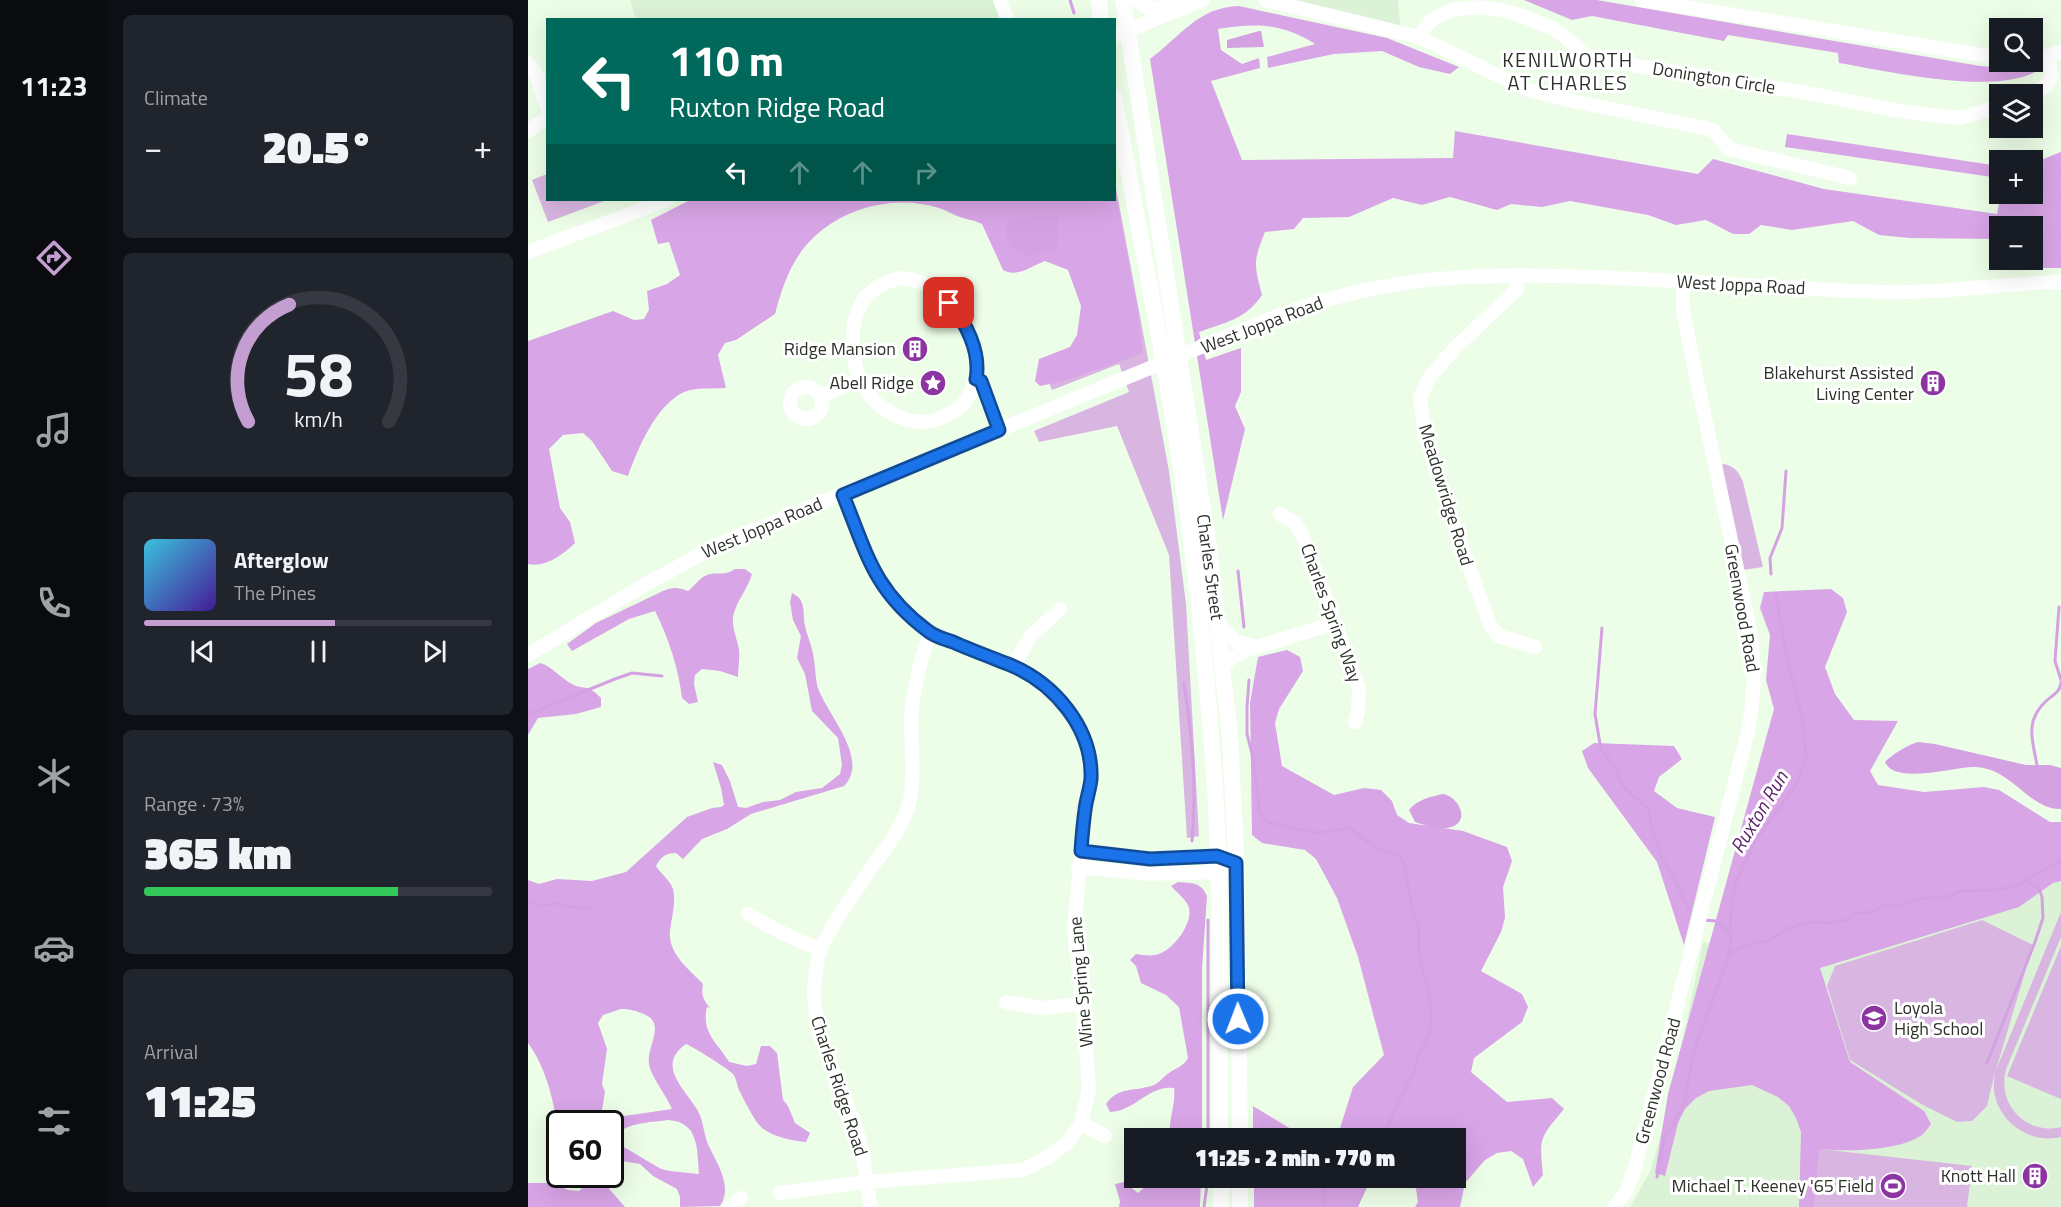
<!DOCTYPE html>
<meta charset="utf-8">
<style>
body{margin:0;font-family:"Titillium Web",sans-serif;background:#20242c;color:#f1f3f6;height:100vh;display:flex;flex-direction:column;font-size:22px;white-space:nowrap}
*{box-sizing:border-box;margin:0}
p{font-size:20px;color:#9ea1a6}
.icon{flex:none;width:33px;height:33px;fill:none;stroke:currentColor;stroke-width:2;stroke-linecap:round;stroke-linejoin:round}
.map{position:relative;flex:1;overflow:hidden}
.sheet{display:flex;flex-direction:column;gap:15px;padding:15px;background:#0d0f14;width:420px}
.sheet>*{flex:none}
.hud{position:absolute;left:18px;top:18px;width:570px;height:183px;border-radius:0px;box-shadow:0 6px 24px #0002;background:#00695c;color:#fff;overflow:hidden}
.fabs{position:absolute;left:1461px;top:18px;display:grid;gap:12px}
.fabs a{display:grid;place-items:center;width:54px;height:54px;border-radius:0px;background:#171b24;box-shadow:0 6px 24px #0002;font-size:30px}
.speed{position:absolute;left:18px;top:1110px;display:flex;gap:12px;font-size:30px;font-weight:700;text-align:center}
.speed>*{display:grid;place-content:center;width:78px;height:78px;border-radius:50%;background:#171b24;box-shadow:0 6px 24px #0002;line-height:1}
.speed .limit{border:3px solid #111;border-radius:9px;background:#fff;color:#111}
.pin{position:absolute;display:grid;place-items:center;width:51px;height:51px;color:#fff;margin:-26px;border-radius:12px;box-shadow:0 3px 9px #0006}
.me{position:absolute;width:66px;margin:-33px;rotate:359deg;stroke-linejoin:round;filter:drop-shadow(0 0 4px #0008)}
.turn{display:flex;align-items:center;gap:21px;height:126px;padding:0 24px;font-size:27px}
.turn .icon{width:78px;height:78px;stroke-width:2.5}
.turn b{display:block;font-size:42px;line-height:51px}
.lanes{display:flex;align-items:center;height:57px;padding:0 24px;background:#0003;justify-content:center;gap:30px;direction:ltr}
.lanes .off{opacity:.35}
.big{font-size:45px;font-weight:800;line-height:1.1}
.sheet .tile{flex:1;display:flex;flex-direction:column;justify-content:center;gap:9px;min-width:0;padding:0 21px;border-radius:9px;background:#20242c}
.sheet .dial{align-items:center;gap:0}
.dial svg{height:156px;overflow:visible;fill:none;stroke:#363941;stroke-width:7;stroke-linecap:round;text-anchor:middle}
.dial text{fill:#f1f3f6;stroke:none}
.song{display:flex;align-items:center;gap:18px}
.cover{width:72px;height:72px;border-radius:9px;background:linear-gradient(135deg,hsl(190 70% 55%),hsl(260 70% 35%))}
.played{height:6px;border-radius:3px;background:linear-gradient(90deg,#c49ed0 55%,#363941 55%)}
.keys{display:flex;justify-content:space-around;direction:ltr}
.heat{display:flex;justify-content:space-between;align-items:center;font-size:33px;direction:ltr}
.charge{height:9px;border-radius:4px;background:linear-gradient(90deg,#34c759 73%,#363941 0)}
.trip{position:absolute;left:596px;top:1128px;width:342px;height:60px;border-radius:0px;background:#171b24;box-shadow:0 6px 24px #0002;font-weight:800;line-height:60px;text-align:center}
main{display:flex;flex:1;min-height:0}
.menu{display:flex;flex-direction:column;width:108px;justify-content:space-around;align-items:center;background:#090b0e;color:#9ea1a6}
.menu .icon{width:42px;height:42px}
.menu .active{color:#c49ed0}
.menu b{font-size:27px;color:#f1f3f6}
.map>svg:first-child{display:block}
.built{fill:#dcf2d6}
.green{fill:#d8b6e1}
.forest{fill:#d8a5e6;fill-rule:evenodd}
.water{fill:#d4a1e3}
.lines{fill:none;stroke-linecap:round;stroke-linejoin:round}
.stream{stroke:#d4a1e3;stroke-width:3}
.minor{stroke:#fff;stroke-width:14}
.major{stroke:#fff;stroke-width:16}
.route-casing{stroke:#114b97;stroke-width:15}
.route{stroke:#1a73e8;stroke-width:10}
.labels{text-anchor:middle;stroke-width:6;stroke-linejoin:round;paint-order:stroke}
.street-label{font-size:18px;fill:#2c322a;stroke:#fff}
.poi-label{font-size:18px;fill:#2c322a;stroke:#fff;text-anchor:end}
.neighbourhood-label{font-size:20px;letter-spacing:1.5px;fill:#2c322a;stroke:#fff}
.water-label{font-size:20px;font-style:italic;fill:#5c1f6c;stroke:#fff}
</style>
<main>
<nav class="menu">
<b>11:23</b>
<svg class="icon active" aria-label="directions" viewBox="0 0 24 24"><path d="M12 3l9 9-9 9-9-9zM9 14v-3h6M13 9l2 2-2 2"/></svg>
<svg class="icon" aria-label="music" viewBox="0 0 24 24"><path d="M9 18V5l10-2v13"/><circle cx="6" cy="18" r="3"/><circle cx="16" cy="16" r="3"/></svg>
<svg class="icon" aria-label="phone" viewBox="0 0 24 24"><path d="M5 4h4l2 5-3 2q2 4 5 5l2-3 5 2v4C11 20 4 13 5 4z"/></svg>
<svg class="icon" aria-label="climate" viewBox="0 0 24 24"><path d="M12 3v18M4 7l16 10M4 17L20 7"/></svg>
<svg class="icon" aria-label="car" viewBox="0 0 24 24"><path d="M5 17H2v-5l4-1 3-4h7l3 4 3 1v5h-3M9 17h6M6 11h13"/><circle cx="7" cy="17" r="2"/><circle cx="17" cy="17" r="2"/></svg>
<svg class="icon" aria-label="filters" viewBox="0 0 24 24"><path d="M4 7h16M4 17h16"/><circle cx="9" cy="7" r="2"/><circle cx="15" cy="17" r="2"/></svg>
</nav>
<section class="sheet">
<div class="tile"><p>Climate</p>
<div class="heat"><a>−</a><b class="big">20.5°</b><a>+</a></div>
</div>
<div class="tile dial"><svg viewBox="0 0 100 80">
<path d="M14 69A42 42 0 1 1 86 69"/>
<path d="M14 69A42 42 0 0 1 35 9" stroke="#c49ed0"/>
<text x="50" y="56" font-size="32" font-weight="700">58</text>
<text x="50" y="72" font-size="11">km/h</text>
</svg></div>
<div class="tile">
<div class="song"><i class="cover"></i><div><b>Afterglow</b><p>The Pines</p></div></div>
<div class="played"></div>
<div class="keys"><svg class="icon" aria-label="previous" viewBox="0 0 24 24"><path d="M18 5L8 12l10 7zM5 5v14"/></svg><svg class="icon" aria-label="pause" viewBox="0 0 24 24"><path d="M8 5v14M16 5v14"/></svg><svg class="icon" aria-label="next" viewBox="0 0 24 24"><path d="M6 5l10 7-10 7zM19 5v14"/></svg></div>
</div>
<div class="tile"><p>Range · 73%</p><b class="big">365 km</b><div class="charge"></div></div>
<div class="tile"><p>Arrival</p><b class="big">11:25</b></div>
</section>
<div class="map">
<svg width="1533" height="1207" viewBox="0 0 1533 1207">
<rect width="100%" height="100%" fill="#edfee8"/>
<path class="built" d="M102,0H471L479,19H108Z
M734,0H870L873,30Z
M1533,854V1207H1102L1123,1170L1145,1087L1175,942L1207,950Z"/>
<path class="green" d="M19,174L20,200H79L20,222L4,180Z
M587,183L641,471L658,604L671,836L659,838L641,555L589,426L511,442L506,431L601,392L591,364L524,390L518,376L580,334Z
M1197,464C1208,468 1211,472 1215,482L1235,567L1215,570L1191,465Z
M1533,912V937L1479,1067C1467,1102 1497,1136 1533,1127V1137C1504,1144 1474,1125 1467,1096C1465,1088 1466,1079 1467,1072L1459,1106L1444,1121L1429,1122L1393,1104L1322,1060L1299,986L1307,966L1454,920L1505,945L1468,1070Z
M1533,946V1099L1479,1076Z
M1292,1149L1444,1166L1439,1207H1286Z"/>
<path class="forest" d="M996,0H1069L1452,66L1478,68L1512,64L1514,68C1472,98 1360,71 1311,63L1310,53L1200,35L1196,41L1064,16L1044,20Z
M711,6L859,38L931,67L922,74L891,67L854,51L806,54L740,68L739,57L787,44C754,23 728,23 690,29L693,50L714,64L731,58L732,68L683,81L714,160L925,158L927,131L1170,174L1185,159L1296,189L1469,214L1473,194H1504L1505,163L1533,152V268H1473L1472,260H1504V226H1472L1471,258L1468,239L1382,238L1351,235L1325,221L1264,230L1233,225L1221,234H1205L1178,220L1148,225L1120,215L1042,201L1014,207L983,204L969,210L922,197L894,205L865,198L821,217L775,218L766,229L737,232C725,262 726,264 734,295C717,320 698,322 671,332L678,360L713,348V392L707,406L717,429L695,520L622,59C652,37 670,7 711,6Z
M1259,134L1471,166V178L1257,147Z
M587,188L610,311L615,352L605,357L536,381L512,386L507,381L511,359L542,347L549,335L553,306L540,270L517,261C504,266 489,278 475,270L454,224C447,220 440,220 432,217C425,215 418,210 411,208C368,194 315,207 283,240C263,260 254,288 247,314L208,340L197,343L190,355L198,388C186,389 167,387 156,392C128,405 110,448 100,476L84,471L64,441L55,433L35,435L21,449L32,508L42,522L47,543C36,554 17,568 0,564V341L85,311L106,320L116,319L121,310L119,291L139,284L152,275L141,242L130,244L123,220L162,200H586Z
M207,569H217L224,574C220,589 208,601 205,617C204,628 209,639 211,649C212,658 210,668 210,677L192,671L174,669L167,675L166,684L170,702L161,704L154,698C150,667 141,639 127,611L101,619L44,651L39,644L68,623L135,591C144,587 150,587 160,591C167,586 171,578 179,575C191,571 194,577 207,569Z
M1303,589L1315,598L1319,612L1297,667L1307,694L1326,720L1370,721L1342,771L1350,785L1396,792L1456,787L1471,790L1522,822H1533V881L1525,883L1491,907L1292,968L1322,1062L1396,1111L1403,1124C1401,1127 1397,1132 1394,1135C1371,1151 1319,1152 1292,1149L1286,1207H1271L1273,1132L1268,1118L1261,1106L1250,1097L1224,1085L1181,1091L1168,1098L1157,1109L1150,1123L1137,1176L1127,1173L1140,1094L1246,709L1238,680L1242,635L1232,608L1236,592Z
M264,593C266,594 271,597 272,599C277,606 275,617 277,626C279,635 283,644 285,653C287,663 287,674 289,685C297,713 343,758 316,786L223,814L199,829L174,839L155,859L148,853C137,853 133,857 128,866C133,874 142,880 145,889C148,903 144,916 142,930C139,953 161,969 175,984C173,994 175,1000 182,1008L179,1007C173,1033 189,1042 201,1062L219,1066L228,1064L233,1046H242L249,1053L255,1100L260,1106L267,1123L282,1133L278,1142C263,1141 241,1136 231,1125C226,1119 216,1100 212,1092C209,1087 209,1079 205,1074C202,1070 164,1046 158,1044C125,1067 162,1093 172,1115C175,1123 176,1133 179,1142C187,1161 206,1185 192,1206L152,1207V1197L149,1189L125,1176L112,1164L94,1161L83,1155L82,1124H32L31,1129L30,1126C24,1096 18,1068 0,1043V880L11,884L29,879L64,881L98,872L159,817L184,808L193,807L196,805L193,788L185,762L194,765L202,781L210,807L218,808L235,802L252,800L268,792L294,788L312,774L314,765L310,738L284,711L277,674L269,658L273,636L265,620L262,602ZM93,1009C102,1009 108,1011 116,1014C139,1024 118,1046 121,1064C123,1077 139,1096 144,1109L89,1117L80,1116L74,1110L77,1092L74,1084L79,1049L70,1023L75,1015ZM140,1120C171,1122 169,1148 171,1174L142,1171L133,1169L84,1140C95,1122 120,1123 140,1120Z
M759,650L772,657L775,671L751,709L747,723L754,766L806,795L836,788L853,790L864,801L869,815L881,823L935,831L979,847L984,861L975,887L977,918L973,932L953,971L994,994L1000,1007L994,1022L946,1058L943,1072L979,1102L1024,1098L1036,1109C1012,1138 1011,1137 1015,1175L1005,1187L995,1159L983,1151L969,1153L957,1160L937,1183L932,1207H887L890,1202L888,1189L881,1178H927V1138H804L812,1128L825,1087L856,1055L830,957L809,898L788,859L777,850L734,843L724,835L722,703L730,657Z
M12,663C24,666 32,678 44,684C57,691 59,683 73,698V707L48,714L10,718L0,735V669Z
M1066,743L1146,746L1154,759L1131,777L1126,791L1149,808L1187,817L1156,945L1129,862L1060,768L1054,751Z
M650,882C664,883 673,882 679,896L674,969V1138H642C640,1119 648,1105 646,1088C620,1085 608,1111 582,1112L578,1104C590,1086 607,1092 626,1085C632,1082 636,1076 641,1073C649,1067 655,1067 660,1058L651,1007L638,995L613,983L608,966L602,960L608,954C614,955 622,956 627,955C643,953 665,925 661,908C659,900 649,893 643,886Z
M725,1106L773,1135L795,1138H725Z
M53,1174L69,1175L97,1207H0V1183H23L40,1190L51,1191L57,1185Z
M627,1178H673L672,1207H591L592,1201L587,1184L596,1182L610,1193Z
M726,1178H841L830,1207H726Z"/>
<path class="water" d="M731,31H733L736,47L699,48V40Z
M524,215L529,218L531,241L527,249C500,261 480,258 477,225C485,218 513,215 524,215Z
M1390,742L1407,744L1498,765H1522L1533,768V809C1501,810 1483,767 1446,767C1427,767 1366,785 1357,762C1362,756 1381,744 1390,742Z
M915,794C929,796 942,818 926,826C914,832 898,825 887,822L881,810C890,799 902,797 915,794Z"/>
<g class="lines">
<path class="stream" d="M542,0L546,13
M710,571L716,627
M1243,574L1242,558L1254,528L1258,471
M1531,607L1527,661L1533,680
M1074,628L1067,714L1073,750L1086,765L1095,786L1121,810L1123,824L1133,856L1147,880L1161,910
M721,680L719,707V734L725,758L732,813L739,822L744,823L788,833L822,828C838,840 849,853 870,854L876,862L884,909L891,929V956L902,998L903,1014L902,1033L890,1056L886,1072L872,1098L855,1138
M656,683C664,736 669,787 664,841
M0,714L87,679L104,673L134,676
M1509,765C1504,739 1497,721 1518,701C1525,695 1532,692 1533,683
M0,901L13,906L30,903L41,907L61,908
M680,920V1138
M1176,920L1188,921L1202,934
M1202,953L1226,943L1241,941L1258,929L1280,922L1301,923L1319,920L1328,913L1345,912L1357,906H1370L1396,898H1416L1433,891L1469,890L1488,886L1533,860
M1459,1063L1507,942L1515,918L1514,897L1511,889L1497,880
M735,1125L746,1138
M1129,1177L1137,1135L1145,1125L1156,1104L1166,1050L1198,964L1203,942L1202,919L1207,884L1228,840L1269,783L1278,756L1275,722L1259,659L1248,595
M784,1178L790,1187L796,1189V1207
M676,1207L680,1178
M828,1207L842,1178"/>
<path class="minor" d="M472,0L480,20
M738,0L891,37L1000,90L1049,102L1176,128L1186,131L1201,149L1322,178
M1114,0L1472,58
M586,36L675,0
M891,37C909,0 962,3 999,18C1009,22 1020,25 1029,31C1041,38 1050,51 1062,57C1069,60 1078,60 1085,62L1280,93L1366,110L1412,116L1432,118L1472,106
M1504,60L1533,52
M0,63L7,71L20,111
M1504,94C1525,84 1526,80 1520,57
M0,131L20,117
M0,252L139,200
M989,276V289L926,349L901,378L892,398L897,435L922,513L962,625L971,636L1007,647
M374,278C425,281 470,360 436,403C430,411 420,415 410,419C380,430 344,407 332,379C321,354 321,312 342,293C351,284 362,280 374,278Z
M448,379L453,381L471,430
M262 403a16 16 0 1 1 32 0a16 16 0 1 1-32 0Z
M293,396L332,379
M752,514L767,523L774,534L831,689L830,712L827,722
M690,622L707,641L730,647
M0,655L111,588L190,545L749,316C793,300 838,288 885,282C933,275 982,275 1030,276C1139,278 1247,289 1356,292C1416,294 1474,283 1533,282
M485,666L503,636L532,609
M695,667L704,658L716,651L807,623
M553,851L622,859L689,856L698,859
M550,867L621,874L690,872L708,863
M220,914L252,932L293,950
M478,1002L513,1008L555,1004
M553,1123L577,1136
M252,1193L338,1182L495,1170L519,1158L540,1142L553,1123L561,1090L555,1004L546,928L557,810L563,779L559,748L551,728L537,704L502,675L485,666L402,633L369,604L358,592L345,569L315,495
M202,1207L213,1198
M343,1207C338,1183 337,1158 330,1135C314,1080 277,1030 288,970C290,962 290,955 293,948C308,917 328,890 347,863C361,843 377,824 382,799C387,774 383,748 383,722C384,691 392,662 402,633
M1086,1207L1098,1192L1107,1168L1220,731C1227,695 1228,662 1221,625L1163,352L1155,310V281"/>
<path class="major" d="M571,0L573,20
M595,0L681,548L702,737L708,854L712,1138
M610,0L623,9L657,7
M586,97C610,223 635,349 654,476C668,566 677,657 684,748C695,878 691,1009 692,1138
M693,1178V1207
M712,1178V1207"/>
</g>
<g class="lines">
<defs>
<path id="route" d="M421,303C438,322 453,352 448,379L453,381L471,430L315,495C339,554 346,591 400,631C407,637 417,639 425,642C443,650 462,657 480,664C525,682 565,727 563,779C562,789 558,800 557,810C555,824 554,837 553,851L622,859L689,856L708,863L710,1019"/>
</defs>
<use href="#route" class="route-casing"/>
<use href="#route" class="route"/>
</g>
<defs>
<symbol id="building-disc" viewBox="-11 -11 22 22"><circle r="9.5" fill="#8c35a2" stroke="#fff"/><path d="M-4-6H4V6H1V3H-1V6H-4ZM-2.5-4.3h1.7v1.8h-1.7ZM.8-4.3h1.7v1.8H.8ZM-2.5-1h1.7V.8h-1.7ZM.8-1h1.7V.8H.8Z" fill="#fff"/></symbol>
<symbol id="sight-disc" viewBox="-11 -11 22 22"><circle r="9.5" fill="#8c35a2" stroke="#fff"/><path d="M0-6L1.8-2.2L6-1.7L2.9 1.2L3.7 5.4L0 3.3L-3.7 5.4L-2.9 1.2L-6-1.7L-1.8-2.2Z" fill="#fff"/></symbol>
<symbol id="school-disc" viewBox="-11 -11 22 22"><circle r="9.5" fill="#8c35a2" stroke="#fff"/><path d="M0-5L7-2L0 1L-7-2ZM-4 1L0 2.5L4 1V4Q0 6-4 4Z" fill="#fff"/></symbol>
<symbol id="stadium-disc" viewBox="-11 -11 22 22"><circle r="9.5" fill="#8c35a2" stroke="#fff"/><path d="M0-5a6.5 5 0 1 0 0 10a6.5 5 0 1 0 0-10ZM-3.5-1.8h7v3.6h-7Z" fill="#fff"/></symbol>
</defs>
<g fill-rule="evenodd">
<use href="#building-disc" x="372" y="334" width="30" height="30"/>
<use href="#sight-disc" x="390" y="368" width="30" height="30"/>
<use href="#building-disc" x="1390" y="368" width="30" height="30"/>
<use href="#school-disc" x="1331" y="1003" width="30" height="30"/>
<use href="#building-disc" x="1492" y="1161" width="30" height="30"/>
<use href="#stadium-disc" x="1350" y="1171" width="30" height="30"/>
</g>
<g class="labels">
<g class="street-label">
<text transform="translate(1186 78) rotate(9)" y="6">Donington Circle</text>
<text transform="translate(1213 285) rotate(3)" y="6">West Joppa Road</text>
<text transform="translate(734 325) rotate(-21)" y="6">West Joppa Road</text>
<text transform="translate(918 495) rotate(73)" y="6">Meadowridge Road</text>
<text transform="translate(234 528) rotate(-23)" y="6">West Joppa Road</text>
<text transform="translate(682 567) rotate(82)" y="6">Charles Street</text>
<text transform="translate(1214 608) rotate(80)" y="6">Greenwood Road</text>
<text transform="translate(803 613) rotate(70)" y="6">Charles Spring Way</text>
<text transform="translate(553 982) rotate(-95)" y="6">Wine Spring Lane</text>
<text transform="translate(1130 1081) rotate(-75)" y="6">Greenwood Road</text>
<text transform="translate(311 1086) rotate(72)" y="6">Charles Ridge Road</text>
</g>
<g class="poi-label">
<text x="368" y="355">Ridge Mansion</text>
<text x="1386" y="379">Blakehurst Assisted<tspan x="1386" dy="21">Living Center</tspan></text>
<text x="386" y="389">Abell Ridge</text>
<text x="1366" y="1014" text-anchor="start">Loyola<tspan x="1366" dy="21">High School</tspan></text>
<text x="1488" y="1182">Knott Hall</text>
<text x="1346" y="1192">Michael T. Keeney '65 Field</text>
</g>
<g class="neighbourhood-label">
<text x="1040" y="67">KENILWORTH<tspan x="1040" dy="23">AT CHARLES</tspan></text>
</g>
<g class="water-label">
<text transform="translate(1231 812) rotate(-59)" y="7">Ruxton Run</text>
</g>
</g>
</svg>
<div class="fabs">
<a><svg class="icon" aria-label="search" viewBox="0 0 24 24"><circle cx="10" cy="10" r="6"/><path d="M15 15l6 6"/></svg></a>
<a><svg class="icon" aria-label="layers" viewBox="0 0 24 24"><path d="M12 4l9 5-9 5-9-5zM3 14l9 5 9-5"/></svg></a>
<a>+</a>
<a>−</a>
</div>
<div class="speed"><div class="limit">60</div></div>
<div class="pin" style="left:421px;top:303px;background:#d93025"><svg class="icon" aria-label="arrive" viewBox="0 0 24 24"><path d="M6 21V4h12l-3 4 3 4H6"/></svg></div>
<svg class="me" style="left:710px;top:1019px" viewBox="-20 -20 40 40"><circle r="17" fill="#1a73e8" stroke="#fff" stroke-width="3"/><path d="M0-11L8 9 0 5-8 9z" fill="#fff"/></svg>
<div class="trip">11:25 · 2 min · 770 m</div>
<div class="hud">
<div class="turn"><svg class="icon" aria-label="left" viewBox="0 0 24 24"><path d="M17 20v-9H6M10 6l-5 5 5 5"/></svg><div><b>110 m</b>Ruxton Ridge Road</div></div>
<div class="lanes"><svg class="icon" aria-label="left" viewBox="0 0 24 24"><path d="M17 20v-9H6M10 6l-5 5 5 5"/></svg><svg class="icon off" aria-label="ahead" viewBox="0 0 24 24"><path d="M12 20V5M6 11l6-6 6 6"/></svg><svg class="icon off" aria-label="ahead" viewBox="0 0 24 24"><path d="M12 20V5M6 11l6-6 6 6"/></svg><svg class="icon off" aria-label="right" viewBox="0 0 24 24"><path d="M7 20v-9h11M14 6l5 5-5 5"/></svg></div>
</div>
</div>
</main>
